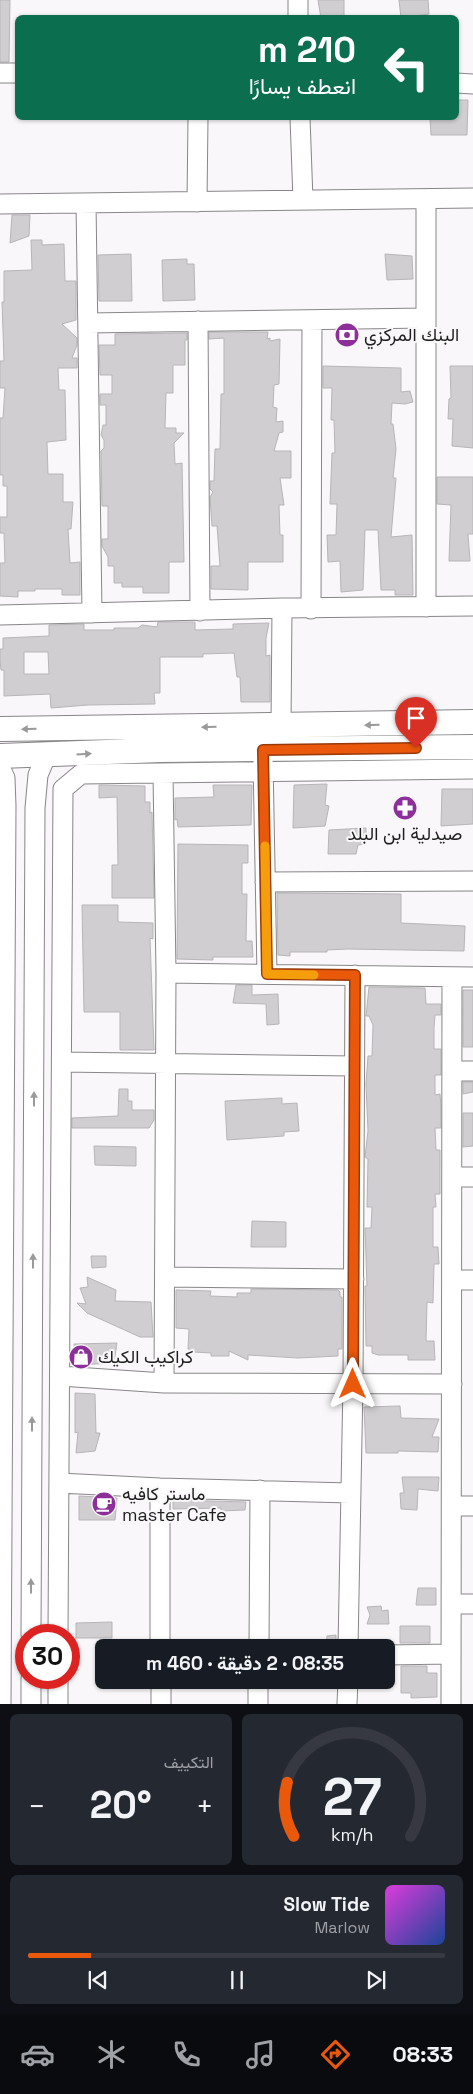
<!DOCTYPE html>
<html lang="ar">
<meta charset="utf-8">
<style>
body{margin:0;font-family:"Space Grotesk",Vazirmatn,sans-serif;background:#242831;color:#f1f3f6;direction:rtl;height:100vh;display:flex;flex-direction:column;font-size:19px;white-space:nowrap}
*{box-sizing:border-box;margin:0}
p{font-size:16px;color:#9ea1a6}
.icon{flex:none;width:28px;height:28px;fill:none;stroke:currentColor;stroke-width:2;stroke-linecap:round;stroke-linejoin:round}
.map{position:relative;height:1704px;overflow:hidden;direction:ltr}
.panel{display:flex;flex-direction:column;gap:10px;padding:10px;background:#0d0f14;flex:1}
.panel>*{flex:none}
.hud{position:absolute;left:15px;top:15px;width:444px;height:105px;border-radius:8px;box-shadow:0 1px 4px #0004;direction:rtl;background:#0b6e4f;color:#fff;overflow:hidden}
.speed{position:absolute;left:15px;top:1624px;display:flex;gap:10px;font-size:25px;font-weight:700;text-align:center}
.speed>*{display:grid;place-content:center;width:65px;height:65px;border-radius:50%;background:#171b24;box-shadow:0 1px 4px #0004;line-height:1}
.speed .limit{border:8px solid #d22;background:#fff;color:#111}
.pin{position:absolute;display:grid;place-items:center;width:42px;height:42px;color:#fff;margin:-51px -21px;border-radius:50% 50% 50% 0;rotate:-45deg;box-shadow:0 0 5px #0007}
.pin .icon{rotate:45deg}
.me{position:absolute;width:55px;margin:-28px;rotate:0deg;stroke-linejoin:round;filter:drop-shadow(0 0 4px #0008)}
.turn{display:flex;align-items:center;gap:18px;height:105px;padding:0 20px;font-size:22px}
.turn .icon{width:65px;height:65px;stroke-width:2.5}
.turn b{display:block;font-size:35px;line-height:42px}
.big{font-size:38px;font-weight:700;line-height:1.1}
.panel .widget{flex:1;display:flex;flex-direction:column;justify-content:center;gap:8px;min-width:0;padding:0 18px;border-radius:8px;background:#242831}
.panel .dial{align-items:center;gap:0}
.dial svg{height:130px;overflow:visible;fill:none;stroke:#363941;stroke-width:7;stroke-linecap:round;text-anchor:middle}
.dial text{fill:#f1f3f6;stroke:none}
.song{display:flex;align-items:center;gap:15px}
.cover{width:60px;height:60px;border-radius:8px;background:linear-gradient(135deg,hsl(300 70% 55%),hsl(220 70% 35%))}
.played{height:5px;border-radius:2px;background:linear-gradient(90deg,#ea580c 15%,#363941 15%)}
.keys{display:flex;justify-content:space-around;direction:ltr}
.heat{display:flex;justify-content:space-between;align-items:center;font-size:28px;direction:ltr}
.panel .tiles{flex:1;display:grid;gap:10px;grid-template-columns:1fr 1fr}
.widget:last-child{grid-column:span 2}
.trip{position:absolute;left:95px;top:1639px;width:300px;height:50px;border-radius:8px;background:#171b24;box-shadow:0 1px 4px #0004;font-weight:700;line-height:50px;text-align:center;direction:rtl}
.menu{display:flex;height:80px;justify-content:space-around;align-items:center;background:#090b0e;color:#9ea1a6}
.menu .icon{width:35px;height:35px}
.menu .selected{color:#ea580c}
.menu b{font-size:22px;color:#f1f3f6}
.map>svg:first-child{display:block}
.building{fill:#d0ced0;stroke:#b7b5b7;fill-rule:evenodd}
.lines{fill:none;stroke-linecap:round;stroke-linejoin:round}
.minor-casing{stroke:#888688;stroke-width:21}
.major-casing{stroke:#888688;stroke-width:26}
.minor{stroke:#fff;stroke-width:19}
.major{stroke:#fff;stroke-width:24}
.oneway{fill:#9a9a9a}
.route-casing{stroke:#983908;stroke-width:12}
.route{stroke:#ea580c;stroke-width:9}
.slow{stroke:#f59e0b;stroke-width:9}
.labels{text-anchor:middle;stroke-width:4;stroke-linejoin:round;paint-order:stroke}
.poi-label{font-size:18px;fill:#1e1e1e;stroke:#f9f7f9;text-anchor:start}
</style>
<div class="map">
<svg width="473" height="1704" viewBox="0 0 473 1704">
<rect width="100%" height="100%" fill="#f9f7f9"/>
<path class="building" d="M0,0H10L9,62H0Z
M318,0H344V18H321Z
M399,0H428L429,14L401,18Z
M456,100H468L467,135H431L430,118H456Z
M12,215H30L29,236L10,243Z
M31,240H42V245L64,244L65,281H76V320L62,324L77,338V345L72,358H77V368H58L59,390H65L66,440L47,442L48,474H63V502H73L71,529H68L70,563L80,562V595H62V589H35V591H18V597L0,596V563H5L4,533H0V517H7V486H3V475H0V418H3L5,388H0V361H4L2,302H4V271L32,270Z
M131,254L132,301H99L98,255Z
M385,254L412,256L413,279L387,280Z
M187,259V264H194L195,300L163,301L162,260Z
M209,332H268L267,339L270,338V341L280,339L279,384L274,385L273,407L277,408L276,422L283,421V432L279,433L274,451H291V478H280L284,505H279L280,535H283V562H248V590L211,589V566H220L217,526H212L210,497L213,492L210,489V481H214L215,449H220L221,394H224V338L209,339Z
M187,333V340H185V365H173V393H166L165,428H176V433H184L174,443L175,464L182,463L184,562H169V593H143V587H122V583H114V566H108V557L102,546V539H108V506H102L101,451L104,448V440L101,435L103,425H106V405H100V394H112V375H100L99,345H115V334Z
M323,366L401,368V392L410,391L413,402L405,404L392,403L391,424H393L396,449L393,478H396L391,537L412,535L413,595H395V590H381L378,530H365L363,590L341,592L340,561L328,562L327,535H336L337,504H330L332,453H335L334,420H331L332,388H323Z
M450,366H473V448L452,446L453,419H448L449,399L451,398Z
M437,477H473V534H468L470,561H449L451,505L437,504Z
M158,622H195V630L233,629V624L269,623L266,638V656L270,655V702H241L240,677H237L234,653L203,654V657H160V693H154L155,704L88,705L51,708L50,694L4,696V670H1L0,661V649H3V638L49,636V625L84,624V630H114V628H138L142,625L157,627ZM24,652H48L49,674H24Z
M327,784L325,805L329,806L325,826L293,828L294,785Z
M99,785L145,786V802H150V813L152,812L154,898H112V865H118L117,797L99,798Z
M213,785H252L251,825L178,827L177,819L175,820V798L214,797Z
M442,789H473V824L441,826Z
M366,828V844L358,845L356,854H328L329,830Z
M178,844L248,845V863H242V894H247L246,941H252L253,957H213V960L177,959Z
M277,893L401,894V923L465,926L464,951L348,949L327,950V952H290V956L278,955Z
M82,905H118V922L153,923V939L150,938L154,1050H120V1012H84Z
M236,985H252V995L278,994L279,1024L267,1025L266,1004L233,1003Z
M369,987L425,988L426,1004H441V1015H435L434,1028V1049H441V1075H435V1095L440,1094L441,1107V1128H435L436,1150H440V1194H435L436,1207H433V1247H438L439,1264H434L433,1303L427,1302L426,1341H434L435,1360H408V1355H378L372,1353V1346H366L365,1286H367L365,1228H371L372,1207H367L368,1159L365,1157L368,1131L366,1084L368,1056H372L373,1025L369,1016H366Z
M463,990H473V1047H463Z
M463,1082H473V1092L463,1094Z
M119,1089H128V1101H132V1110H154V1120L149,1128H72V1118L118,1116Z
M282,1098V1104L297,1103L299,1131L284,1132V1136L227,1140L225,1101Z
M463,1113H473V1146L463,1147Z
M94,1146L136,1147V1166L95,1165Z
M252,1221L286,1222V1247H251Z
M91,1256H106V1267L92,1268Z
M87,1277L116,1290L115,1301L151,1302L153,1337H140L87,1313L77,1303L86,1304L80,1288L88,1287Z
M251,1289L338,1290L340,1292V1297H342V1349H338V1356L298,1358L248,1355V1360L229,1351V1356H211V1353L194,1352L193,1350L188,1349L189,1329L176,1328V1290L211,1291L210,1296L237,1297V1293H251Z
M117,1343L114,1363L77,1365L74,1344Z
M75,1393L95,1394L96,1433H100L95,1451L76,1453L78,1432L75,1433Z
M400,1406L401,1418L439,1419L432,1437H439L438,1452L398,1451V1453H366L364,1407Z
M402,1477H439L438,1491L418,1489L417,1510L401,1509L400,1493H404Z
M79,1496L117,1498L115,1520H79Z
M173,1500L246,1502L245,1510L221,1511V1508L173,1509Z
M418,1588H436V1605H416Z
M381,1606L382,1611L388,1610L389,1624H367L370,1615L367,1607Z
M112,1622V1638H76V1623Z
M400,1626H430V1643H400Z
M336,1635V1648H326L327,1636Z
M401,1666H427V1673H437V1697L411,1698V1693H401Z"/>
<g class="lines">
<defs>
<path id="minor" d="M298,0V18
M0,73H18
M456,83L473,84
M300,118L303,200
M197,202L198,118
M86,203L92,613
M0,204L473,198
M198,321L200,611
M88,323L426,318
M426,607V199
M311,609L312,320
M0,615L282,608L473,606
M281,726L282,608
M263,760L267,974
M0,767L5,778L6,806L1,1704
M163,773L166,973L164,1383
M265,882L473,881
M166,973L473,977
M62,1062L354,1066
M452,1071H473
M453,1177H473
M165,1277L354,1279
M452,1280H473
M60,1376L164,1383L452,1384
M59,1483L160,1488L350,1493
M160,1488V1648
M452,1506H473
M451,1604H473
M31,1635L35,808L38,775L46,756
M58,1635L63,789L81,774L473,769
M259,1648L260,1490
M348,1648L353,1383L355,975
M386,1655L451,1654
M161,1680V1704
M31,1704V1678
M58,1704V1678
M258,1704V1680
M347,1704L348,1680
M451,1704L452,977"/>
<path id="major" d="M0,729L473,722
M0,756L161,750L473,747"/>
</defs>
<use href="#minor" class="minor-casing"/>
<use href="#major" class="major-casing"/>
<use href="#minor" class="minor"/>
<use href="#major" class="major"/>
</g>
<defs><path id="oneway-solid" d="M-6-.8H1V-3.2L6.5 0L1 3.2V.8H-6Z" transform="scale(1.25)"/></defs>
<g class="oneway">
<use href="#oneway-solid" transform="translate(372 725) rotate(179)"/>
<use href="#oneway-solid" transform="translate(209 727) rotate(179)"/>
<use href="#oneway-solid" transform="translate(29 729) rotate(179)"/>
<use href="#oneway-solid" transform="translate(84 754) rotate(-3)"/>
<use href="#oneway-solid" transform="translate(34 1099) rotate(-90)"/>
<use href="#oneway-solid" transform="translate(33 1261) rotate(-90)"/>
<use href="#oneway-solid" transform="translate(32 1424) rotate(-90)"/>
<use href="#oneway-solid" transform="translate(31 1586) rotate(-90)"/>
</g>
<g class="lines">
<defs>
<path id="route" d="M353,1384L355,975L267,974L263,750L416,748"/>
</defs>
<use href="#route" class="route-casing"/>
<use href="#route" class="route"/>
<path class="slow" d="M265,846L267,974L314,975"/>
</g>
<defs>
<symbol id="bank-disc" viewBox="-11 -11 22 22"><circle r="9.5" fill="#8c2f99" stroke="#f9f7f9"/><path d="M-6-4H6V4H-6ZM0-2.3a2.3 2.3 0 1 0 0 4.6a2.3 2.3 0 1 0 0-4.6Z" fill="#fff"/></symbol>
<symbol id="pharmacy-disc" viewBox="-11 -11 22 22"><circle r="9.5" fill="#8c2f99" stroke="#f9f7f9"/><path d="M-2-6h4v4h4v4h-4v4h-4v-4h-4v-4h4Z" fill="#fff"/></symbol>
<symbol id="shop-disc" viewBox="-11 -11 22 22"><circle r="9.5" fill="#8c2f99" stroke="#f9f7f9"/><path d="M-5-2.5h2.3a2.7 3.5 0 0 1 5.4 0H5L5.5 6h-11ZM-1.5-2.5h3a1.5 2.3 0 0 0-3 0Z" fill="#fff"/></symbol>
<symbol id="cafe-disc" viewBox="-11 -11 22 22"><circle r="9.5" fill="#8c2f99" stroke="#f9f7f9"/><path d="M-5.5-4.5H6V0H3Q3 3.5 0 3.5H-2.5Q-5.5 3.5-5.5 0ZM3-3.2v2h1.7v-2ZM-6 4.5H4V6H-6Z" fill="#fff"/></symbol>
</defs>
<g fill-rule="evenodd">
<use href="#bank-disc" x="333" y="321" width="28" height="28"/>
<use href="#pharmacy-disc" x="391" y="794" width="28" height="28"/>
<use href="#shop-disc" x="67" y="1343" width="28" height="28"/>
<use href="#cafe-disc" x="90" y="1490" width="28" height="28"/>
</g>
<g class="labels">
<g class="poi-label">
<text x="364" y="341">البنك المركزي</text>
<text x="405" y="840" text-anchor="middle">صيدلية ابن البلد</text>
<text x="98" y="1363">كراكيب الكيك</text>
<text x="122" y="1500">ماستر كافيه<tspan x="122" dy="21">master Cafe</tspan></text>
</g>
</g>
</svg>
<div class="speed"><div class="limit">30</div></div>
<div class="pin" style="left:416px;top:748px;background:#d93025"><svg class="icon" aria-label="arrive" viewBox="0 0 24 24"><path d="M6 21V4h12l-3 4 3 4H6"/></svg></div>
<svg class="me" style="left:353px;top:1384px" viewBox="-20 -20 40 40"><path d="M0-17L14 15 0 8-14 15z" fill="#ea580c" stroke="#fff" stroke-width="4"/></svg>
<div class="trip">08:35 · 2 دقيقة · 460 m</div>
<div class="hud">
<div class="turn"><svg class="icon" aria-label="left" viewBox="0 0 24 24"><path d="M17 20v-9H6M10 6l-5 5 5 5"/></svg><div><b>210 m</b>انعطف يسارًا</div></div>
</div>
</div>
<section class="panel">
<div class="tiles">
<div class="widget dial"><svg viewBox="0 0 100 80">
<path d="M14 69A42 42 0 1 1 86 69"/>
<path d="M14 69A42 42 0 0 1 10 36" stroke="#ea580c"/>
<text x="50" y="56" font-size="32" font-weight="700">27</text>
<text x="50" y="72" font-size="11">km/h</text>
</svg></div>
<div class="widget"><p>التكييف</p>
<div class="heat"><a>−</a><b class="big">20°</b><a>+</a></div>
</div>
<div class="widget">
<div class="song"><i class="cover"></i><div><b>Slow Tide</b><p>Marlow</p></div></div>
<div class="played"></div>
<div class="keys"><svg class="icon" aria-label="previous" viewBox="0 0 24 24"><path d="M18 5L8 12l10 7zM5 5v14"/></svg><svg class="icon" aria-label="pause" viewBox="0 0 24 24"><path d="M8 5v14M16 5v14"/></svg><svg class="icon" aria-label="next" viewBox="0 0 24 24"><path d="M6 5l10 7-10 7zM19 5v14"/></svg></div>
</div>
</div>
</section>
<nav class="menu">
<b>08:33</b>
<svg class="icon selected" aria-label="directions" viewBox="0 0 24 24"><path d="M12 3l9 9-9 9-9-9zM9 14v-3h6M13 9l2 2-2 2"/></svg>
<svg class="icon" aria-label="music" viewBox="0 0 24 24"><path d="M9 18V5l10-2v13"/><circle cx="6" cy="18" r="3"/><circle cx="16" cy="16" r="3"/></svg>
<svg class="icon" aria-label="phone" viewBox="0 0 24 24"><path d="M5 4h4l2 5-3 2q2 4 5 5l2-3 5 2v4C11 20 4 13 5 4z"/></svg>
<svg class="icon" aria-label="climate" viewBox="0 0 24 24"><path d="M12 3v18M4 7l16 10M4 17L20 7"/></svg>
<svg class="icon" aria-label="car" viewBox="0 0 24 24"><path d="M5 17H2v-5l4-1 3-4h7l3 4 3 1v5h-3M9 17h6M6 11h13"/><circle cx="7" cy="17" r="2"/><circle cx="17" cy="17" r="2"/></svg>
</nav>
